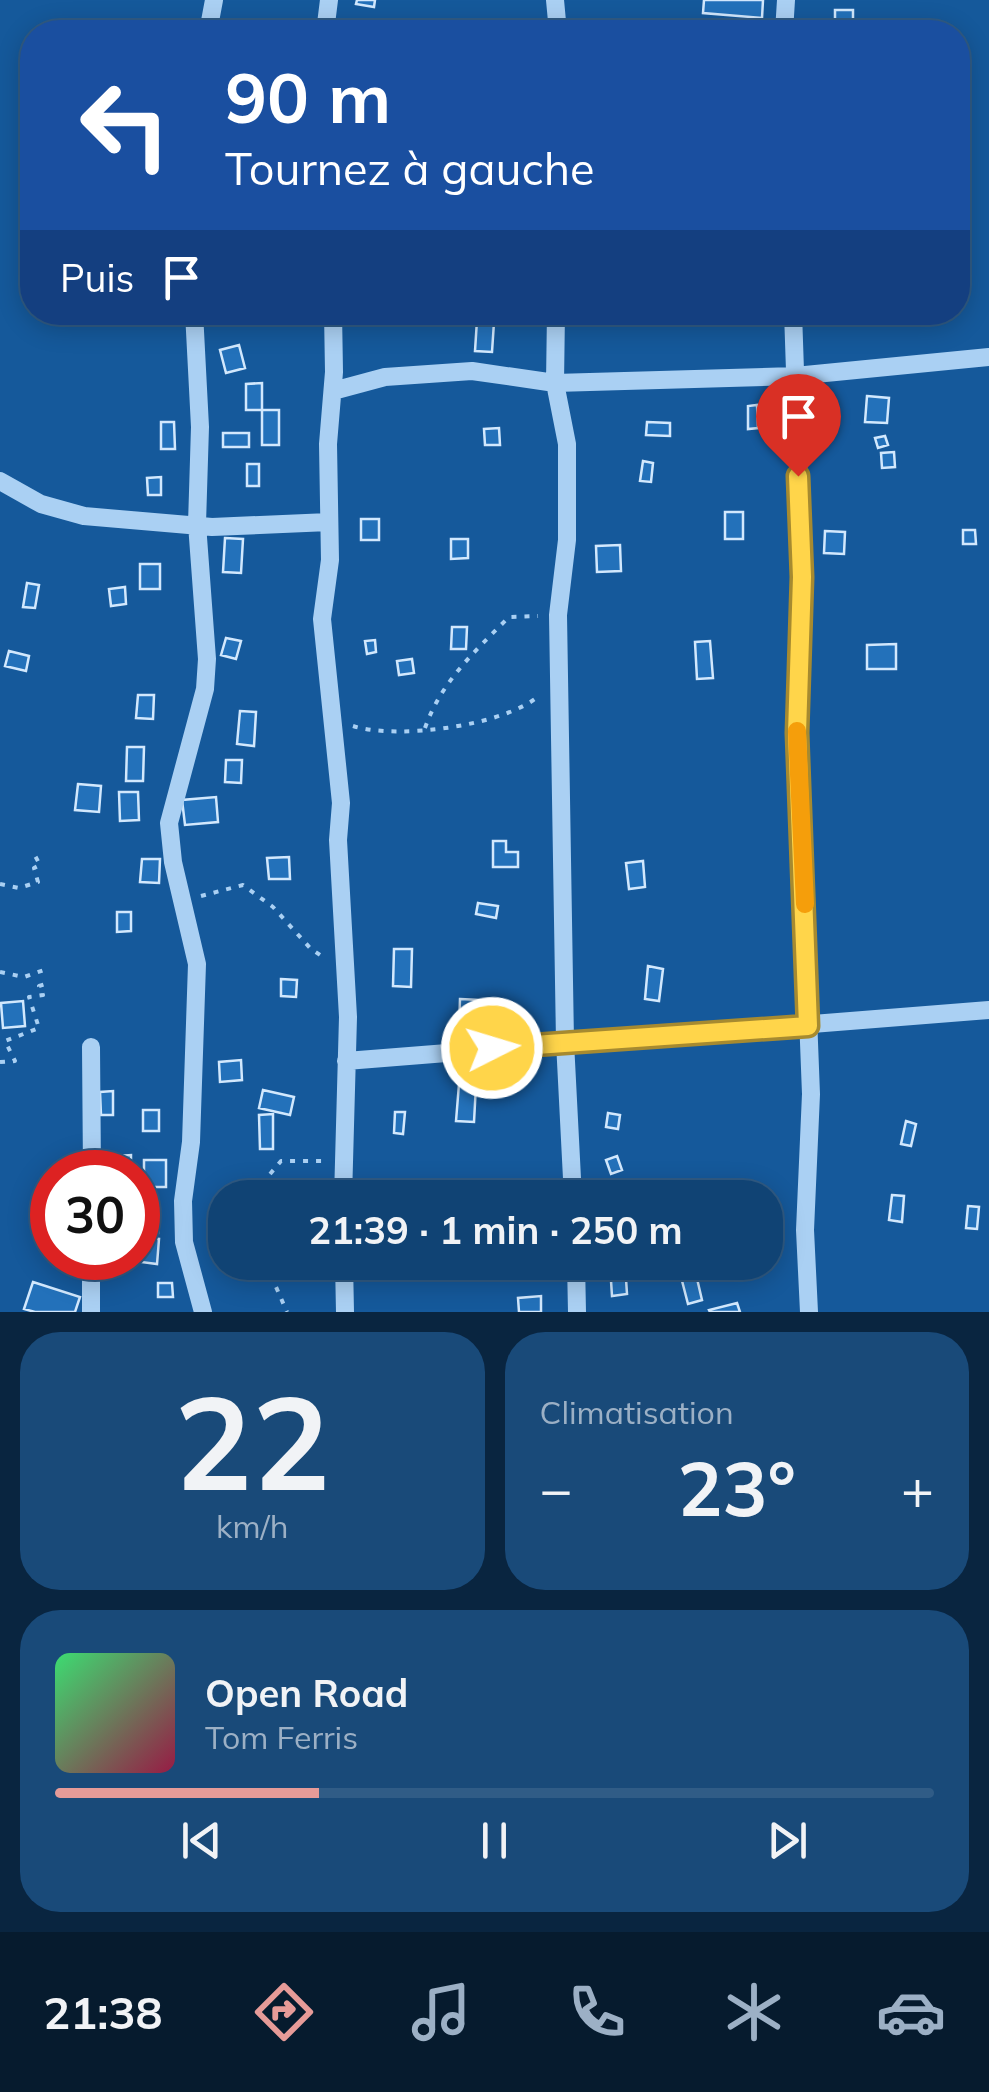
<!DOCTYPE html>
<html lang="fr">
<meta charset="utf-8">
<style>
body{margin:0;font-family:Mulish,sans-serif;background:#194a79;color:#f1f3f6;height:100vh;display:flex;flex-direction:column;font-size:38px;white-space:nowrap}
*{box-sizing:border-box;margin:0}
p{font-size:32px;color:#9cb0c5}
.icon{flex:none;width:55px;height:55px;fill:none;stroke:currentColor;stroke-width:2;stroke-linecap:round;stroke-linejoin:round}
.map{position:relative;height:1312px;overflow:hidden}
.details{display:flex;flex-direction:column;gap:20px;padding:20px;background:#092540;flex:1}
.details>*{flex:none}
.hud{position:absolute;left:20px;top:20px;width:950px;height:305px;border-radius:40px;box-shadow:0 5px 25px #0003,0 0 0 2px #305c86;background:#1a4fa0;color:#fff;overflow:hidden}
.speed{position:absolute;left:30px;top:1150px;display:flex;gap:20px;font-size:50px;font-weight:700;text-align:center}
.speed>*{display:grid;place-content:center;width:130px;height:130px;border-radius:50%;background:#104374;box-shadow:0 5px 25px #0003,0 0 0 2px #305c86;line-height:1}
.speed .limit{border:15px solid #d22;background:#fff;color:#111}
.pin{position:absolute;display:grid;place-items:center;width:85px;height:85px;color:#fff;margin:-102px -42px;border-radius:50% 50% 50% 0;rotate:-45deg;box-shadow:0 0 10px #0007}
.pin .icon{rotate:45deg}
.me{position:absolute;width:110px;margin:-55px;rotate:85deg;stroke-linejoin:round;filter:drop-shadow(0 0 8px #0008)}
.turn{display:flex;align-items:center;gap:35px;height:210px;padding:0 40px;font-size:45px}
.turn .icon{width:130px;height:130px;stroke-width:2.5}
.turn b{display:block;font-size:70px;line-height:85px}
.then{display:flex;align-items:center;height:95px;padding:0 40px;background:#0003;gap:20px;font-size:38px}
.big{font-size:75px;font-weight:700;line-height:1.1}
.details .widget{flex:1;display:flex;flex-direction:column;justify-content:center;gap:15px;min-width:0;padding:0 35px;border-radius:40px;background:#194a79}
.details .dial{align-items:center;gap:0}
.dial b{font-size:130px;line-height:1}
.song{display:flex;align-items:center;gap:30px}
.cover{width:120px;height:120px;border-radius:15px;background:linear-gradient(135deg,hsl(140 70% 55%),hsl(340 70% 35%))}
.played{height:10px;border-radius:5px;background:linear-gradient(90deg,#e69b98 30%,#305c86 30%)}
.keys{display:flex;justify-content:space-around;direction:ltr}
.heat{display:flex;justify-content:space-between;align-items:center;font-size:55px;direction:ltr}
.details .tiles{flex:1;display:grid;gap:20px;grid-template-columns:1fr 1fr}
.widget:last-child{grid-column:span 2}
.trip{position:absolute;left:208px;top:1180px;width:575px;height:100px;border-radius:40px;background:#104374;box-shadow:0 5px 25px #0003,0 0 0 2px #305c86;font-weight:700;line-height:100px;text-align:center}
.dock{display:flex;height:160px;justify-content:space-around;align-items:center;background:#061b2e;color:#9cb0c5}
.dock .icon{width:70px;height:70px}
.dock .current{color:#e69b98}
.dock b{font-size:45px;color:#f1f3f6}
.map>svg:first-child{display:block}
.building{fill:#2371ba;stroke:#d2e8fd;stroke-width:2.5}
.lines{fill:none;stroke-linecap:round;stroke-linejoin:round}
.path{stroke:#aad0f3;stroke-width:4;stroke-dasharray:5 8;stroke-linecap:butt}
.minor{stroke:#aad0f3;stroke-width:18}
.route-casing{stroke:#a68a30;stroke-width:25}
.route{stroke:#ffd54a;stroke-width:18}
.slow{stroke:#f59e0b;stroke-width:18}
</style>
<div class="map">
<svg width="989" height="1312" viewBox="0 0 989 1312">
<rect width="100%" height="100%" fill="#15599b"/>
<path class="building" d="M357,0H375L374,7L356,4Z
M704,0H763L762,18L703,13Z
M835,10H853V32H835Z
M422,312H435L433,322L420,320Z
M509,312H538L537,318L509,316Z
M693,312H721L722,322L694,324Z
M808,312H853L852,317Z
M477,320L494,322L492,352L475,351Z
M239,345L245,368L226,373L220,350Z
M262,383V410H246V384Z
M867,396L889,398L887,423L865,422Z
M757,405L758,428L748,429V406Z
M262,410H279V445H262Z
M161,422H174L175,449H161Z
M647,422L670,423V436L646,435Z
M499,428L500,445H485L484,429Z
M223,433H249V447H223Z
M885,436L888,445L878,448L875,438Z
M894,452L895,467L882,468L881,453Z
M643,461L653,463L651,482L640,481Z
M247,464H259V486H247Z
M161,477V495H148L147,478Z
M725,512H743V539H725Z
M361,519H379V540H361Z
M963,530H975L976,544H963Z
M825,531L845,532L844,554L824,553Z
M225,538L243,539L241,573L223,572Z
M451,539H468V558L451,559Z
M620,545L621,571L597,572L596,546Z
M140,564H160V589H140Z
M27,583L39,585L35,608L23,607Z
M125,587L126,604L111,606L109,589Z
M452,627H467L466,649H451Z
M226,638L241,641L236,659L221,655Z
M375,640L376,652L367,654L365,641Z
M710,641L713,678L697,679L695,642Z
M896,644V669H867V645Z
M9,651L29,656L26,671L5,666Z
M412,659L414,673L399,675L397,661Z
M138,695H154L153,719L136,718Z
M240,711L256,712L254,746L237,744Z
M127,747H144L143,781H126Z
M226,760H242L241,783L225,782Z
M78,784L101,786L99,812L75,810Z
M119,792H138L139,820L120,821Z
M216,797L218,822L185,825L182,800Z
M493,841H506V852H518V867H493Z
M289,857L290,879H269L267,858Z
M142,859H160L159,883L140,882Z
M643,861L645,887L629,889L626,863Z
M478,903L498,906L496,918L476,914Z
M117,912H131V931L117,932Z
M394,949H412L411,987L393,986Z
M648,966L663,969L659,1001L645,999Z
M281,979L297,980L296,997L281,996Z
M460,999L480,1000L479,1030L459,1029Z
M23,1001L25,1026L3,1028L1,1003Z
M241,1060L242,1080L220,1082L219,1062Z
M459,1084L476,1085L474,1122L456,1121Z
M263,1090L294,1097L290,1115L259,1108Z
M113,1091V1115H101L100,1092Z
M143,1110H159V1131H143Z
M395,1112H405L403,1134L394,1133Z
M608,1113L620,1115L618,1129L606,1127Z
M273,1114V1149H260L259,1115Z
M906,1121L916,1124L911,1146L901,1144Z
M131,1155V1172H118V1156Z
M617,1156L622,1170L611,1174L606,1160Z
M144,1160H166V1187H144Z
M621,1180L636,1183L633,1198H617Z
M236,1189L252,1190L251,1198H235Z
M731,1192V1198H707V1195Z
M892,1195L904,1196L902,1222L889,1220Z
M968,1206L979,1207L977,1229L966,1228Z
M143,1213L159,1214L158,1233L142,1232Z
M143,1238L159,1239L157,1264L141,1262Z
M625,1264L627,1294L612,1296L610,1265Z
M695,1270L702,1300L688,1304L680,1273Z
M33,1282L80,1297L75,1312H35L24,1309Z
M158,1283H172L173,1297H158Z
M541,1296V1312H519L518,1298Z
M737,1303L740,1312H710L709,1310Z"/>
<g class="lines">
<path class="path" d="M353,726C397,740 505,726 540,695
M425,728C441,682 475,651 509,617L538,616
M0,884L19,888L38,882L34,868L40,865L32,850
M201,896L243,885L273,907L311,949L326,959
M0,972L24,977L44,970
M0,1062L15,1061L5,1041L39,1028L29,997L43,995L39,986L49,983
M263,1198L265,1180L281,1161H323
M765,1236L785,1234
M270,1262L273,1280L287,1312"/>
<path class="minor" d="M555,0L558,32
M208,32L214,0
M325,32L329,0
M784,32L786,0
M194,312L200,427L197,524L207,659L205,689L169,823L173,862L197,964L191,1142L183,1201L184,1242L203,1312
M333,312L334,372L328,444L330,560L322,619L341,803L338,840L348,1017L343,1198
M556,312L555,383L567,444V540L558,615L565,1042L573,1198
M793,312L802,577L797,733L811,1094L805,1230L809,1312
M333,391L385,377L472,371L555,383L795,376L989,357
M0,481L41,504L84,516L212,527L329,522
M91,1047L92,1172
M346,1061L989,1010
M91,1258V1312
M344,1262L345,1312
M576,1262L577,1312"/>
</g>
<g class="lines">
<defs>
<path id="route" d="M492,1048L808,1026L797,733L802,577L798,476"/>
</defs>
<use href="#route" class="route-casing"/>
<use href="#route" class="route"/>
<path class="slow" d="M797,731L805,904"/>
</g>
</svg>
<div class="speed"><div class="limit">30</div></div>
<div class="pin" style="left:798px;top:476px;background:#d93025"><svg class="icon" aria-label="arrive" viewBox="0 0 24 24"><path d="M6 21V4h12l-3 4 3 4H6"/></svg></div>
<svg class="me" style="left:492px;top:1048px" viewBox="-20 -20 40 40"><circle r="17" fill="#ffd54a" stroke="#fff" stroke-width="3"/><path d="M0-11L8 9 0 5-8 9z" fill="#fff"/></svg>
<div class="trip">21:39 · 1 min · 250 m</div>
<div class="hud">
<div class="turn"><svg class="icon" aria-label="left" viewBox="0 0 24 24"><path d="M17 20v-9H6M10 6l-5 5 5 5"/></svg><div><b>90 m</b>Tournez à gauche</div></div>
<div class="then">Puis<svg class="icon" aria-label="arrive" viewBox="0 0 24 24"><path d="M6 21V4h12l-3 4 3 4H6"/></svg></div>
</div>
</div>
<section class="details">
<div class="tiles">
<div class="widget dial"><b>22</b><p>km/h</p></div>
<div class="widget"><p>Climatisation</p>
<div class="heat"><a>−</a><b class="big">23°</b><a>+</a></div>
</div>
<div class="widget">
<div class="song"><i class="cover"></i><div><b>Open Road</b><p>Tom Ferris</p></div></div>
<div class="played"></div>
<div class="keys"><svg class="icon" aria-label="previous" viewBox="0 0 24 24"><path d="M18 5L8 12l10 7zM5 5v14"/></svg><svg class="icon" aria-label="pause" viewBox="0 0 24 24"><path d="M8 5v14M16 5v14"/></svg><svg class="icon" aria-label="next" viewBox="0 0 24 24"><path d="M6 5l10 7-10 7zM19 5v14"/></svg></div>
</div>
</div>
</section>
<nav class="dock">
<b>21:38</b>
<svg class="icon current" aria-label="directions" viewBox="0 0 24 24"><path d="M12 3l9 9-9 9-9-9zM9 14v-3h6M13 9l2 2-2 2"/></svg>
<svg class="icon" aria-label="music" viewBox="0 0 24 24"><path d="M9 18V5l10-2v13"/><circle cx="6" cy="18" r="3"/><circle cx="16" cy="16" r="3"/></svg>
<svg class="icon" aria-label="phone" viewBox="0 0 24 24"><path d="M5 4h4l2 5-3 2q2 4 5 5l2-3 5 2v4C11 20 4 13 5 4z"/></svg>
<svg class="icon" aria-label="climate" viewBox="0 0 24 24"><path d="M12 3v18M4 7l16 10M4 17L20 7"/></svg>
<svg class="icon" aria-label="car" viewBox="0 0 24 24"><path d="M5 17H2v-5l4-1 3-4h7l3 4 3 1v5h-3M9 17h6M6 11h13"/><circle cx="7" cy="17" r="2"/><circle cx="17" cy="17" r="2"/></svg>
</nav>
